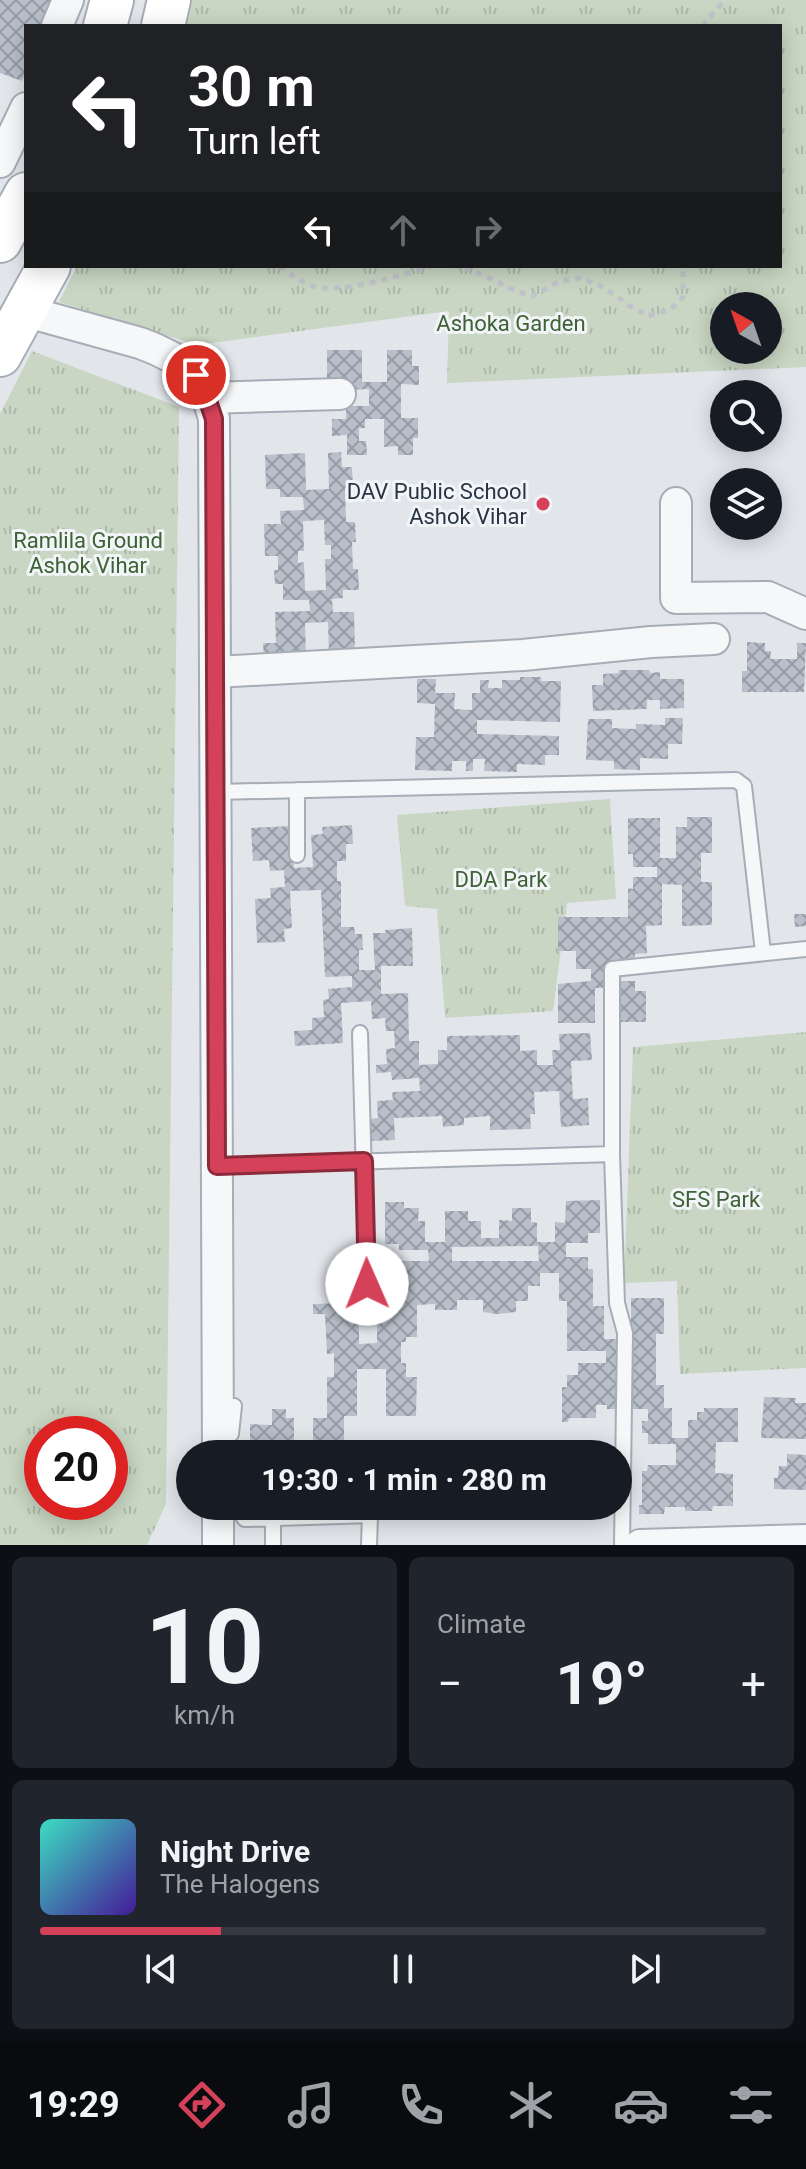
<!DOCTYPE html>
<meta charset="utf-8">
<style>
body{margin:0;font-family:Roboto,sans-serif;background:#20242c;color:#f1f3f6;height:100vh;display:flex;flex-direction:column;font-size:30px;white-space:nowrap}
*{box-sizing:border-box;margin:0}
p{font-size:26px;color:#9ea1a6}
.icon{flex:none;width:44px;height:44px;fill:none;stroke:currentColor;stroke-width:2;stroke-linecap:round;stroke-linejoin:round}
.map{position:relative;height:1545px;overflow:hidden}
.drawer{display:flex;flex-direction:column;gap:12px;padding:12px;background:#0d0f14;flex:1}
.drawer>*{flex:none}
.hud{position:absolute;left:24px;top:24px;width:758px;height:244px;border-radius:0px;box-shadow:0 4px 20px #0003;background:#202124;color:#fff;overflow:hidden}
.needle{width:52px;rotate:320deg}
.fabs{position:absolute;left:710px;top:292px;display:grid;gap:16px}
.fabs a{display:grid;place-items:center;width:72px;height:72px;border-radius:50%;background:#171b24;box-shadow:0 4px 20px #0003;font-size:40px}
.speed{position:absolute;left:24px;top:1416px;display:flex;gap:16px;font-size:40px;font-weight:700;text-align:center}
.speed>*{display:grid;place-content:center;width:104px;height:104px;border-radius:50%;background:#171b24;box-shadow:0 4px 20px #0003;line-height:1}
.speed .limit{border:12px solid #d22;background:#fff;color:#111}
.pin{position:absolute;display:grid;place-items:center;width:68px;height:68px;color:#fff;margin:-34px;border:4px solid #fff;border-radius:50%;box-shadow:0 2px 8px #0007}
.me{position:absolute;width:88px;margin:-44px;rotate:359deg;stroke-linejoin:round;filter:drop-shadow(0 0 6px #0008)}
.turn{display:flex;align-items:center;gap:28px;height:168px;padding:0 32px;font-size:36px}
.turn .icon{width:104px;height:104px;stroke-width:2.5}
.turn b{display:block;font-size:56px;line-height:68px}
.lanes{display:flex;align-items:center;height:76px;padding:0 32px;background:#0003;justify-content:center;gap:40px;direction:ltr}
.lanes .off{opacity:.35}
.big{font-size:60px;font-weight:700;line-height:1.1}
.drawer .tile{flex:1;display:flex;flex-direction:column;justify-content:center;gap:12px;min-width:0;padding:0 28px;border-radius:12px;background:#20242c}
.drawer .dial{align-items:center;gap:0}
.dial b{font-size:104px;line-height:1}
.song{display:flex;align-items:center;gap:24px}
.cover{width:96px;height:96px;border-radius:12px;background:linear-gradient(135deg,hsl(170 70% 55%),hsl(260 70% 35%))}
.played{height:8px;border-radius:4px;background:linear-gradient(90deg,#d6415a 25%,#363941 25%)}
.keys{display:flex;justify-content:space-around;direction:ltr}
.heat{display:flex;justify-content:space-between;align-items:center;font-size:44px;direction:ltr}
.drawer .tiles{flex:1;display:grid;gap:12px;grid-template-columns:1fr 1fr}
.tile:last-child{grid-column:span 2}
.trip{position:absolute;left:176px;top:1440px;width:456px;height:80px;border-radius:40px;background:#171b24;box-shadow:0 4px 20px #0003;font-weight:700;line-height:80px;text-align:center}
.tab-bar{display:flex;height:128px;justify-content:space-around;align-items:center;background:#090b0e;color:#9ea1a6}
.tab-bar .icon{width:56px;height:56px}
.tab-bar .on{color:#d6415a}
.tab-bar b{font-size:36px;color:#f1f3f6}
.map>svg:first-child{display:block}
.park{fill:url(#park-tufts);fill-rule:evenodd}
.building{fill:url(#building-cross-hatch);fill-rule:evenodd}
.lines{fill:none;stroke-linecap:round;stroke-linejoin:round}
.lane-casing{stroke:#a7adb6;stroke-width:18}
.street-casing{stroke:#a7adb6;stroke-width:34}
.secondary-casing{stroke:#a7adb6;stroke-width:46}
.path{stroke:#c0c4ca;stroke-width:5;stroke-dasharray:6 6;stroke-linecap:butt}
.lane{stroke:#f5f7f9;stroke-width:14}
.street{stroke:#f5f7f9;stroke-width:30}
.secondary{stroke:#fff;stroke-width:42}
.route-casing{stroke:#8b2a3a;stroke-width:20}
.route{stroke:#d6415a;stroke-width:14}
.poi-dot{fill:#d6415a;stroke:#f2f5f8;stroke-width:3}
.labels{text-anchor:middle;stroke-width:6;stroke-linejoin:round;paint-order:stroke}
.park-label{font-size:22px;fill:#3e6135;stroke:#f2f5f8}
.poi-label{font-size:22px;fill:#293445;stroke:#f2f5f8;text-anchor:end}
</style>
<div class="map">
<svg width="806" height="1545" viewBox="0 0 806 1545">
<defs>
<pattern id="park-tufts" width="24" height="20" patternUnits="userSpaceOnUse" patternTransform="scale(2)"><rect width="24" height="20" fill="#c8d6c3"/><path d="M3 7l-1-3M5 7V3M7 7l1-3M15 17l-1-3M17 17v-4M19 17l1-3" fill="none" stroke="#acb8a9"/></pattern>
<pattern id="building-cross-hatch" width="8" height="8" patternUnits="userSpaceOnUse" patternTransform="scale(2)"><rect width="8" height="8" fill="#b9bfca"/><path d="M0 0l8 8M0 8l8-8" fill="none" stroke="#969ca6"/></pattern>
</defs>
<rect width="100%" height="100%" fill="#e2e6eb"/>
<path class="park" d="M192,0H806V367L447,383L449,311L197,345L59,302L77,266H780V26H186L190,14ZM724,306H768V350H724Z
M32,351L179,407L166,1504L147,1545H0V414ZM42,1434H110V1502H42Z
M610,799L616,899L567,903L553,1011L445,1018L437,909L405,906L397,815Z
M806,1032V1368L680,1374L677,1281L624,1283L633,1047Z"/>
<path class="building" d="M0,0H58L47,26H26V72L22,81L0,73Z
M327,350H362V382H387V350H412V366H419V385L401,384V418H418V438H413V455H398V446L384,447V419H365V428H359V441H366L367,455H347V435L332,436V419H346V406H369V389L346,390L327,384Z
M341,452L342,467H352L353,487L345,488L346,522H355L356,542H352L353,569H358L359,590H343V598L332,599L333,612H354L355,656H329L328,622L305,623L306,657L264,659L263,643H276L275,612L310,611L309,600H283V584H275L274,570H278V556H265L264,524H281L280,511L304,510L303,497H280V489H266L265,455L305,453L306,490L329,489L328,453ZM324,520L325,545H331V559H325L326,590L305,591L304,562L298,563V551H304L303,521Z
M747,642L765,643V651H771L770,659H797V643H806L804,692H742V671H747Z
M619,670H649L650,673L660,672V679H684V708L660,709V700H647V709L593,711L592,685H603V674L619,673Z
M520,677H541V681H561L560,722L477,720V734L559,736V755H545V765L517,764V772L484,771L485,759H473V771H466V761H452V771L415,770L416,737H434L435,704L417,703V679H436L435,693H455L454,709L472,710V693H480V680H489L488,688H502V680H520Z
M665,718H683L682,744H668V759L640,758V770L614,769V761L586,760L588,719H612V728L636,729V724L665,725Z
M687,817H712V853H701V882H712V925L682,926V885L662,884V925L646,926L647,953L635,954V967H616V981H635V991H646V1022H615L616,988H595V1023H558V984L591,981V969H576V951H558V917H628V888L633,889V877H657V867H633V854H628V818H660V858H676V827H687Z
M352,825L353,844H346V861H337V881H341V927H354L355,934H362L363,950H359V970H375L373,933H385V930L412,928L413,966H381V994L408,993L409,1041H419V1065L438,1064V1050H447V1036L520,1035V1051L537,1050V1065H553L552,1050H560L559,1034L590,1033L592,1060L571,1061L573,1099L588,1098L589,1125L561,1127L559,1091L534,1092L535,1114H530L531,1129L490,1130V1116L464,1118V1125L443,1127L442,1116L394,1118L395,1140L370,1141L369,1119L378,1118L377,1101L393,1100L392,1092L420,1091L419,1078L392,1080L391,1072L376,1073V1065L387,1064L386,1049L395,1048L394,1031H386L385,1018L372,1019L371,1001L341,1003L343,1043L295,1046L294,1031L312,1030V1018L324,1017L323,1000L329,999L328,989L352,987V976L325,977L321,890L290,891L292,928L284,929L285,942L257,943L255,899L271,898L270,888L285,887L284,870L270,871L269,860L253,861L251,828L292,826L294,868L313,867L311,835L323,834L322,827Z
M794,914H806V926L795,927Z
M600,1200V1233H588V1243H566V1257H588V1269H593V1306H604V1339H631V1298H664V1334H656V1385H664V1408H672V1438H688V1420H697V1412H704V1408H738V1442H716L715,1473L733,1474V1506H713L712,1511H685V1507H665L664,1514H639V1505H642V1471H647L648,1465H676V1444H648V1433H642V1421H648V1409H607V1405H596V1418H569L568,1422H562V1387H567V1375H578V1363H606V1351H567V1301H559V1273H540V1286H528V1301H516V1312L497,1314L483,1312V1300H457V1310H435V1304L417,1305V1337H406V1342H401V1363H406V1377H417L416,1416H386V1369H357V1416H344V1445L336,1444L335,1454L273,1452V1446H250V1424L272,1425V1409H286V1418H294V1441H313V1418H327V1377H334V1353L327,1354L325,1314H313V1304L349,1303V1312H359V1344L377,1343V1285H387V1271H399V1261H429L428,1250H399V1244H385V1202H404V1208H419L418,1221H425V1242H445V1211H468V1221H481V1238H499V1220L512,1221V1208H531V1222L537,1223V1242H555V1222L565,1223L566,1201ZM538,1246L539,1261H452V1247Z
M764,1397L796,1398L795,1403H806V1439L761,1438Z
M787,1454L806,1455V1490L774,1489V1478H778L779,1466H787Z
M258,1506H302V1513H258Z
M320,1506H344V1514H320Z"/>
<g class="lines">
<defs>
<path id="lane" d="M217,792L736,780L744,786L763,952
M297,855V790
M360,1033L367,1284
M217,1166L612,1154
M231,1434L234,1406
M235,1506L245,1519L370,1515L369,1545
M273,1518V1545
M622,1545L625,1333L617,1303L612,1154V969L806,949"/>
<path id="street" d="M57,26L68,0
M0,162L26,108
M24,311L140,343C157,349 185,362 197,376C206,388 210,405 214,419L218,1454
M207,398L340,394
M676,503V598L768,597L806,614
M216,672L523,655L651,642L714,639
M218,1506V1545
M640,1545L806,1540"/>
<path id="secondary" d="M105,26L112,0
M163,26L169,0
M0,241L26,194
M0,355L49,266"/>
</defs>
<use href="#lane" class="lane-casing"/>
<use href="#street" class="street-casing"/>
<use href="#secondary" class="secondary-casing"/>
<path class="path" d="M702,26L725,0
M280,266C289,273 302,283 313,286C342,295 403,274 433,266
M453,266C480,268 504,290 533,296L560,281L581,278L603,287L630,306L648,316L671,309L683,297V266"/>
<use href="#lane" class="lane"/>
<use href="#street" class="street"/>
<use href="#secondary" class="secondary"/>
</g>
<g class="lines">
<defs>
<path id="route" d="M196,375L207,398L214,419L217,1166L364,1161L367,1284"/>
</defs>
<use href="#route" class="route-casing"/>
<use href="#route" class="route"/>
</g>
<circle class="poi-dot" cx="543" cy="504" r="8"/>
<g class="labels">
<g class="park-label">
<text x="511" y="331">Ashoka Garden</text>
<text x="88" y="548">Ramlila Ground<tspan x="88" dy="25">Ashok Vihar</tspan></text>
<text x="501" y="887">DDA Park</text>
<text x="716" y="1207">SFS Park</text>
</g>
<g class="poi-label">
<text x="527" y="499">DAV Public School<tspan x="527" dy="25">Ashok Vihar</tspan></text>
</g>
</g>
</svg>
<div class="fabs">
<a><svg class="needle" viewBox="-14 -14 28 28"><path d="M0-13l5 13h-10z" fill="#e53935"/><path d="M0 13l5-13h-10z" fill="#9ea1a6"/></svg></a>
<a><svg class="icon" aria-label="search" viewBox="0 0 24 24"><circle cx="10" cy="10" r="6"/><path d="M15 15l6 6"/></svg></a>
<a><svg class="icon" aria-label="layers" viewBox="0 0 24 24"><path d="M12 4l9 5-9 5-9-5zM3 14l9 5 9-5"/></svg></a>
</div>
<div class="speed"><div class="limit">20</div></div>
<div class="pin" style="left:196px;top:375px;background:#d93025"><svg class="icon" aria-label="arrive" viewBox="0 0 24 24"><path d="M6 21V4h12l-3 4 3 4H6"/></svg></div>
<svg class="me" style="left:367px;top:1284px" viewBox="-20 -20 40 40"><circle r="19" fill="#fff"/><path d="M0-13L10 11 0 6-10 11z" fill="#d6415a"/></svg>
<div class="trip">19:30 · 1 min · 280 m</div>
<div class="hud">
<div class="turn"><svg class="icon" aria-label="left" viewBox="0 0 24 24"><path d="M17 20v-9H6M10 6l-5 5 5 5"/></svg><div><b>30 m</b>Turn left</div></div>
<div class="lanes"><svg class="icon" aria-label="left" viewBox="0 0 24 24"><path d="M17 20v-9H6M10 6l-5 5 5 5"/></svg><svg class="icon off" aria-label="ahead" viewBox="0 0 24 24"><path d="M12 20V5M6 11l6-6 6 6"/></svg><svg class="icon off" aria-label="right" viewBox="0 0 24 24"><path d="M7 20v-9h11M14 6l5 5-5 5"/></svg></div>
</div>
</div>
<section class="drawer">
<div class="tiles">
<div class="tile dial"><b>10</b><p>km/h</p></div>
<div class="tile"><p>Climate</p>
<div class="heat"><a>−</a><b class="big">19°</b><a>+</a></div>
</div>
<div class="tile">
<div class="song"><i class="cover"></i><div><b>Night Drive</b><p>The Halogens</p></div></div>
<div class="played"></div>
<div class="keys"><svg class="icon" aria-label="previous" viewBox="0 0 24 24"><path d="M18 5L8 12l10 7zM5 5v14"/></svg><svg class="icon" aria-label="pause" viewBox="0 0 24 24"><path d="M8 5v14M16 5v14"/></svg><svg class="icon" aria-label="next" viewBox="0 0 24 24"><path d="M6 5l10 7-10 7zM19 5v14"/></svg></div>
</div>
</div>
</section>
<nav class="tab-bar">
<b>19:29</b>
<svg class="icon on" aria-label="directions" viewBox="0 0 24 24"><path d="M12 3l9 9-9 9-9-9zM9 14v-3h6M13 9l2 2-2 2"/></svg>
<svg class="icon" aria-label="music" viewBox="0 0 24 24"><path d="M9 18V5l10-2v13"/><circle cx="6" cy="18" r="3"/><circle cx="16" cy="16" r="3"/></svg>
<svg class="icon" aria-label="phone" viewBox="0 0 24 24"><path d="M5 4h4l2 5-3 2q2 4 5 5l2-3 5 2v4C11 20 4 13 5 4z"/></svg>
<svg class="icon" aria-label="climate" viewBox="0 0 24 24"><path d="M12 3v18M4 7l16 10M4 17L20 7"/></svg>
<svg class="icon" aria-label="car" viewBox="0 0 24 24"><path d="M5 17H2v-5l4-1 3-4h7l3 4 3 1v5h-3M9 17h6M6 11h13"/><circle cx="7" cy="17" r="2"/><circle cx="17" cy="17" r="2"/></svg>
<svg class="icon" aria-label="filters" viewBox="0 0 24 24"><path d="M4 7h16M4 17h16"/><circle cx="9" cy="7" r="2"/><circle cx="15" cy="17" r="2"/></svg>
</nav>
